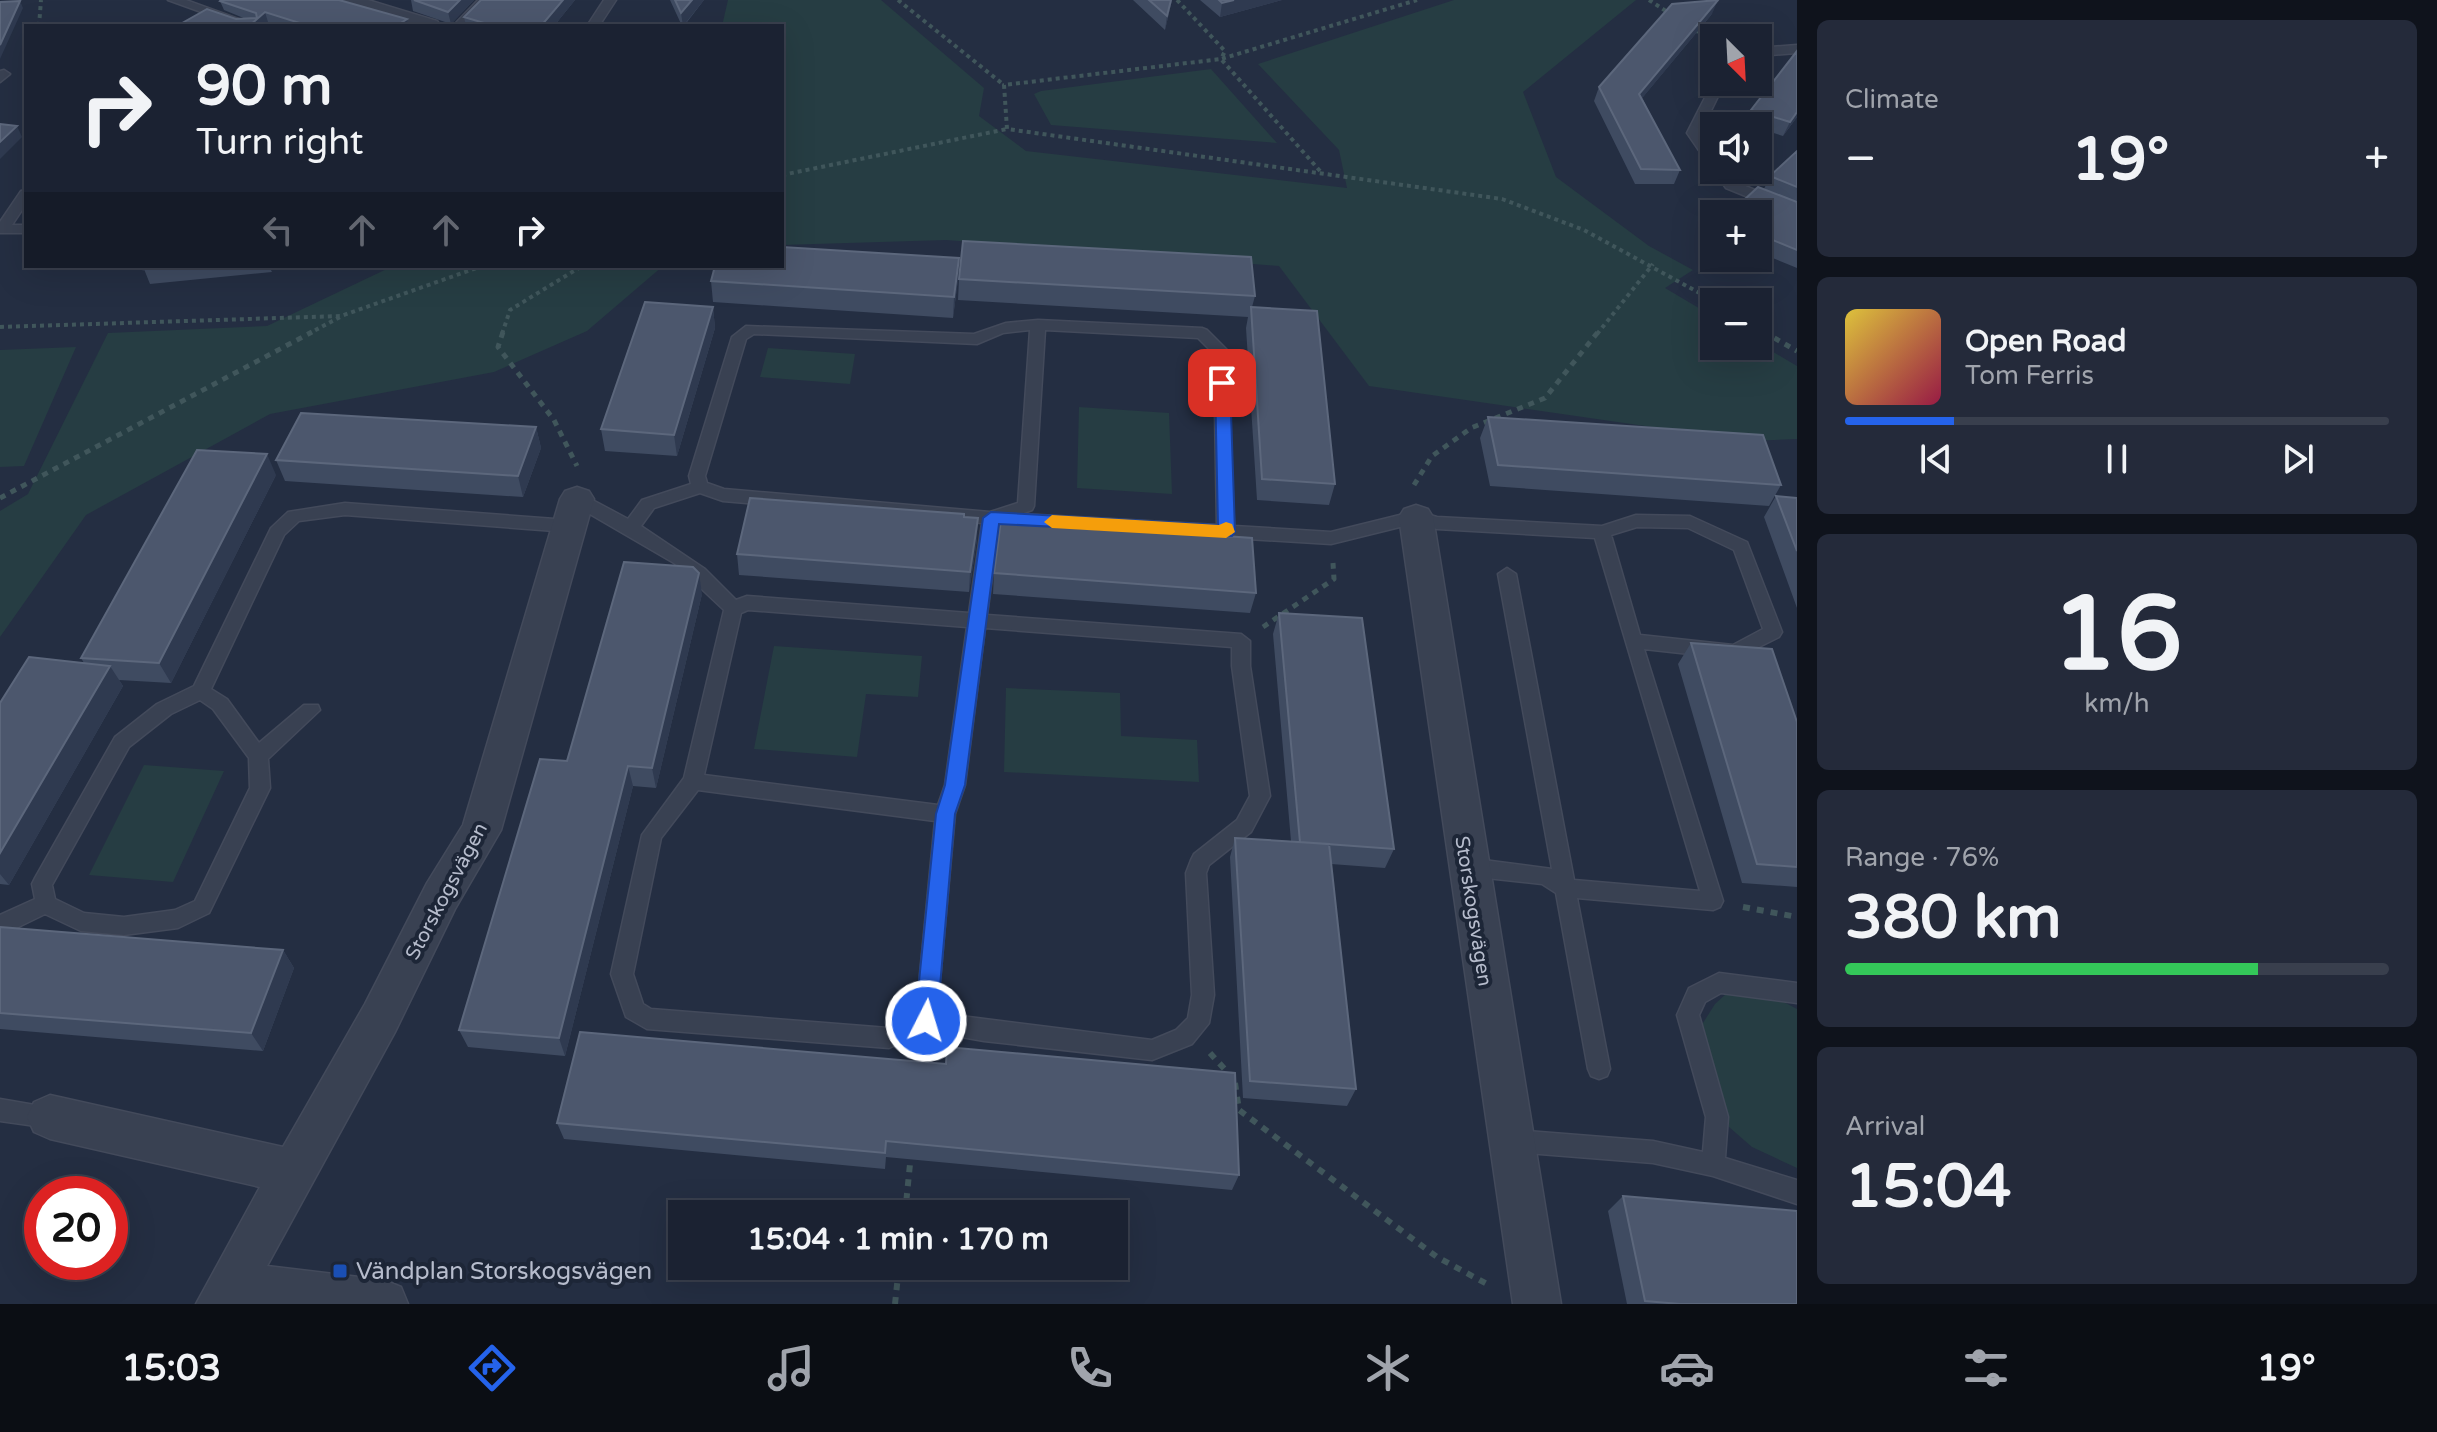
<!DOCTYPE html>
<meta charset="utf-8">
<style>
body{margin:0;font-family:"Varela Round",sans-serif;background:#242a3a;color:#f1f3f6;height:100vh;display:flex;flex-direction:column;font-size:30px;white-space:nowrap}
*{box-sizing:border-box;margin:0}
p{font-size:26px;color:#a0a4ac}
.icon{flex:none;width:44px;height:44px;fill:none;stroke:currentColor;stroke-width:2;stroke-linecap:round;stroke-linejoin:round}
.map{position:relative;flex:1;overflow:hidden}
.sheet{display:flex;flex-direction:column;gap:20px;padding:20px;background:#0f131c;width:640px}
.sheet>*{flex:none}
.top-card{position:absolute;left:24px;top:24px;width:760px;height:244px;border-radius:0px;box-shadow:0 8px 32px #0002,0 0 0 2px #393f4d;background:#1b2232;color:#f1f3f6;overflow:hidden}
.needle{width:52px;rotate:156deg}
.fabs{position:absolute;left:1700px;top:24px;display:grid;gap:16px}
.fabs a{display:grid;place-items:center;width:72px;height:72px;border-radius:0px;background:#1b2232;box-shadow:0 8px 32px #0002,0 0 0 2px #393f4d;font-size:40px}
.speed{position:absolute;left:24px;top:1176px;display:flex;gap:16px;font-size:40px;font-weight:700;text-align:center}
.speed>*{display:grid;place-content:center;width:104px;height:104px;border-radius:50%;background:#1b2232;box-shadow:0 8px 32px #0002,0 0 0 2px #393f4d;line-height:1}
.speed .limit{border:12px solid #d22;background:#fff;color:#111}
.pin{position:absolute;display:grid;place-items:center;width:68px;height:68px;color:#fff;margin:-34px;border-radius:16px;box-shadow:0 4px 12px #0006}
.me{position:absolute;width:88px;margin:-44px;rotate:5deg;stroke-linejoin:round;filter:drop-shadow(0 0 6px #0008)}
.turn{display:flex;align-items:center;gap:28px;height:168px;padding:0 40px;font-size:36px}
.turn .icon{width:104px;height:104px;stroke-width:2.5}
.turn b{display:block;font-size:56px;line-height:68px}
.lanes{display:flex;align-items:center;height:76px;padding:0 40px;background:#0003;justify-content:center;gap:40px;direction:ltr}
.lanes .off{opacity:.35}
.big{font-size:60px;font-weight:700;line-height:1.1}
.sheet .widget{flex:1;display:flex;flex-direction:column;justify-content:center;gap:12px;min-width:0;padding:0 28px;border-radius:12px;background:#242a3a}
.sheet .dial{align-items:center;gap:0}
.dial b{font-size:104px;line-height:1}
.song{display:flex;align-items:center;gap:24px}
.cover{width:96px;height:96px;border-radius:12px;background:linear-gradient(135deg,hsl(50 70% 55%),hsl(340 70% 35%))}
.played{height:8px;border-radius:4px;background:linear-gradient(90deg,#2563eb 20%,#393f4d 20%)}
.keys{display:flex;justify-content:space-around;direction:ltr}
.heat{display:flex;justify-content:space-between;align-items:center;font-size:44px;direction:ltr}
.charge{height:12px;border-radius:6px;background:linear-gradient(90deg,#34c759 76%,#393f4d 0)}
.trip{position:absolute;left:668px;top:1200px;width:460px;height:80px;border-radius:0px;background:#1b2232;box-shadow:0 8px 32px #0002,0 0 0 2px #393f4d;font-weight:700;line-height:80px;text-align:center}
.tabs{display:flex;height:128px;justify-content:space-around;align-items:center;background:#0b0e14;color:#a0a4ac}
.tabs .icon{width:56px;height:56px}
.tabs .active{color:#2563eb}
.tabs b{font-size:36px;color:#f1f3f6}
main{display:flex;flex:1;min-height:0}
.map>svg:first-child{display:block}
.green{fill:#263d43}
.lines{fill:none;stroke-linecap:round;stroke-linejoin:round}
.lane-casing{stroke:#434a5b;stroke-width:3}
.street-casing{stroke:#434a5b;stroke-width:3}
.path-far2{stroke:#40565b;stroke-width:4;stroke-dasharray:4 4;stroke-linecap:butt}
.path-far1{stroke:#40565b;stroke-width:5;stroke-dasharray:6 6;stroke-linecap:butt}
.path{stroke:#40565b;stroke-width:6;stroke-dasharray:7 7;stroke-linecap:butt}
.lane{fill:#394152;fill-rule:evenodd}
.street{fill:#394152;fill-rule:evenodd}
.wall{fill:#3f4b61}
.shaded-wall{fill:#2f3a50}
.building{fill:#4c576d;stroke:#5c677c;stroke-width:2}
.route{fill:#2563eb;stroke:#184099;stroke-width:2}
.slow{fill:#f59e0b}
.transit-dot{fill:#1a4fb4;stroke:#1d2637;stroke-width:3}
.labels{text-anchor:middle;stroke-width:8;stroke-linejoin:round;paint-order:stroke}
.street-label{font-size:20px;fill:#b6bccc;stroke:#1d2637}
.near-poi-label{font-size:24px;fill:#b6bccc;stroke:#1d2637;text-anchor:start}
</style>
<main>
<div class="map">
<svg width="1797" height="1304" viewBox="0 0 1797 1304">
<rect width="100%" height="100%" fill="#242e42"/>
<path class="green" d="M728,0H881L984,88L979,116L1026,151L1347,188L1339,150L1258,64L1454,0H1636L1523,92L1556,177L1649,246L1693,270L1665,288L1714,317V346H1758V343L1797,366V439L1749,441L1369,386L1279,266L946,240L782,245V26H722Z
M1211,69L1277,143L1051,125L1034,94L1041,91Z
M393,266H663L587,331L494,372L270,414L86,515L0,637V511L28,494L108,333L267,326Z
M76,347L24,466L0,467V350Z
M768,348L855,354L850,384L760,377Z
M1079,407L1169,413L1172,494L1077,488Z
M774,646L922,656L918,697L866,694L857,757L754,749Z
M1006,688L1120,693L1121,736L1197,740L1199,782L1004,772Z
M144,765L224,771L173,882L89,875Z
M1727,993L1778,999L1797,1009V1168L1752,1147L1729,1127L1698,1031L1715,1004Z"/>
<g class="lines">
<defs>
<path id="lane" d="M168,0H186L258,26H240Z
M478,0H491L466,26H453Z
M604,0H616L599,26H587Z
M1797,45V53L1758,56V48Z
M4,70L10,74L0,82V71Z
M1714,80L1725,82L1700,133L1714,153V166L1709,165L1687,133Z
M1713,170H1727L1736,182L1797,208V217L1726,188Z
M26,190V204L12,225H26V233H0V222L21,191Z
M1038,320L1202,328L1207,330L1227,350L1234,526L1331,532L1416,511L1437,517L1602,526L1636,515L1690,516L1747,542L1782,632L1779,637L1735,659L1644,649L1723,901L1720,907L1713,910L1577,898L1610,1069L1607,1076L1599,1079L1591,1076L1588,1069L1556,893L1542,884L1468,876L1461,873L1458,867L1461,861L1468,858L1552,869L1498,574L1507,568L1516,574L1574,880L1700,891L1595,538L1437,529L1416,523L1331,544L999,524L987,615L1241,634L1250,641V666L1270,796L1251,832L1209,865L1206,873L1214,995L1209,1023L1192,1044L1152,1060L984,1041L927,1031L889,1048L647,1029L626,1017L611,974L642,835L684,778L724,610L674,563L571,503L569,499L571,495H583L628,519L642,500L691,484L689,476L732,337L746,326L974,334L1006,323ZM1030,330L1018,503L990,512L724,489L707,483L705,476L746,339L754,334L977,344L1003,333ZM1045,330L1198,338L1214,354L1217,525L1021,514L1032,510L1034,506ZM700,493L723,501L982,523L969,613L747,596L736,600L705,569L641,526L654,508ZM1637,527L1688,528L1734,550L1763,629L1733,645L1640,635L1611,535ZM748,610L967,627L945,785L938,805L704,775L741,613ZM985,628L1232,647V666L1250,796L1237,820L1194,854L1191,860L1186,873L1192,995L1188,1018L1176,1030L1152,1040L937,1013L955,814L965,785ZM698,790L935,821L916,1015L888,1028L651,1009L643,1004L633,974L661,838Z
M345,503L568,520L576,526L568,532L345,515L299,521L284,535L211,689L227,699L259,743L304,705H318L320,710L268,759L270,788L209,913L178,928L124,935L81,931L45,914L0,936V915L35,899L32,884L35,878L115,737L157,704L194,686L271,528L288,512ZM200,700L213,709L249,758L250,788L195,901L175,910L124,917L84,913L55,899L52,885L129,747L171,714Z
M1719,973L1797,983V1003L1721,993L1705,1002L1699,1015L1728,1117L1725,1158L1797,1180V1204L1713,1176L1653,1163L1513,1152L1505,1149L1502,1141L1505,1133L1513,1130L1653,1141L1703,1152L1706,1117L1677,1015L1689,988Z
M0,1099L58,1109L61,1117L58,1125L50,1128L0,1121Z"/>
<path id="street" d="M332,0H368L437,21L441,26H404L336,5Z
M577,487L589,491L594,499L501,830L455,909L395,1032L267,1266L384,1280L401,1287L408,1304H196L260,1187L50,1139L34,1132L27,1117L34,1102L50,1095L283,1147L365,1004L427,883L463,825L560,499L565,491Z
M1416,505L1428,509L1433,517L1561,1304H1513L1399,517L1404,509Z"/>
</defs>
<use href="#lane" class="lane-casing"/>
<use href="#street" class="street-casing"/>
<path class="path-far2" d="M898,0L1004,85
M1177,0L1225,51L1221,59L1417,0
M1649,0L1669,13
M39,26L41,0
M1695,30L1714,42
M1320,171L1221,59L1004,85L1007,129L1502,199L1584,230L1716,302
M782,175L1007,129
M0,327L341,316L482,266
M1758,328L1768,334
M308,334L340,317
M502,334L510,310L582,266
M1597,334L1653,264"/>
<path class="path-far1" d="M503,332L498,347L554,420L577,466
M1764,332L1797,351
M1414,485L1432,456L1471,428L1545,398L1598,332
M0,498L312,332
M1263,627L1334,579L1333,563"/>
<path class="path" d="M1743,907L1797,917
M1210,1053L1230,1075
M1235,1083L1239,1110L1437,1257L1487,1284
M905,1214L911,1154
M895,1304L899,1266"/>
<use href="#lane" class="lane"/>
<use href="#street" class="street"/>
</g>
<path class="wall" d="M411,0H474L451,24L413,11Z
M481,0H575L554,26H466L464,17Z
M670,0H704L684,26H682Z
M1133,0H1172L1165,30Z
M1200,0H1282L1220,17Z
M220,1L407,19L408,26H280L268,22L246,19L224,10Z
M1712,14L1642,98L1680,170L1674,184H1635L1594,101L1599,87Z
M1751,110L1797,117L1783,136L1758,128V126H1751L1745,124Z
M1797,151V268L1758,252V214L1764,189L1770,176Z
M959,258L958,279L953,318L713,302L711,281Z
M145,266H269L272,272L150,284L144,269Z
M959,279L1255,296L1252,307L1335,484L1329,505L1257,500L1246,328L1248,317L958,300Z
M713,307L715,328L677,456L605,451L601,429Z
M1488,417L1781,485L1769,506L1490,486L1480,438Z
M536,427L541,448L523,497L285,481L276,460Z
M276,475L171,683L119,680L123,686L9,885L0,884V703L84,663L81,658Z
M1776,496L1797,498V608L1764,517Z
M964,517L977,539L969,592L739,575L737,554Z
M994,573L1256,593L1250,613L993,594Z
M702,594L656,788L633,786L565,1056L468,1047L459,1030Z
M1279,613L1394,849L1385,868L1331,864L1356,1089L1347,1106L1243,1098L1230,857L1235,838L1291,841L1273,634Z
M1691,643L1797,722V887L1742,883L1678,664Z
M0,927L283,950L294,968L263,1051L0,1029Z
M580,1032L1239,1175L1232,1190L886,1157L885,1169L564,1139L557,1123Z
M1623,1196L1797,1304H1627L1608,1211Z"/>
<path class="shaded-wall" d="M460,0H474L451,24L448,12Z
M563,0H575L554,26H541Z
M692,0H704L683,26L681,13Z
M1171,0H1172L1165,30L1167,16Z
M1234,0H1282L1220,17L1222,3Z
M1718,0L1712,14L1634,108L1639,94Z
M20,1L23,8L0,59V45Z
M265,12L268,22L264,26H249Z
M407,19L408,26H396Z
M1797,112V117L1783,136L1790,122Z
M17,126L22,137L0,159V142Z
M959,258L958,279L953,318L954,297Z
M713,307L715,328L677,456L674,435Z
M536,427L541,448L523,497L518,476Z
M267,454L276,475L171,683L159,663Z
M978,518L977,539L969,592L970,572Z
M699,573L702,594L656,788L652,768Z
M110,666L123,686L9,885L0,874V853Z
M628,766L633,786L565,1056L559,1038Z
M283,950L294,968L263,1051L251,1033Z"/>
<path class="building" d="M221,0H339L407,19L396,26H309L265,12L249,26H177L207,9L236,19L257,18L256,13L220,1Z
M414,0H460L448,12Z
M481,0H563L541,26H494L464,17Z
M675,0H692L681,13Z
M1149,0H1171L1167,16Z
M1219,0H1234L1222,3Z
M1718,0L1639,94L1680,170L1641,169L1599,87L1672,4Z
M20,1L0,45V2Z
M1797,51V112L1790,122L1751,110Z
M0,124L17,126L0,142Z
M1797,151V187L1770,176Z
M1758,187L1797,202V250L1758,234V214H1729Z
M963,241L1251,257L1255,296L959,279Z
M782,247L959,258L954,297L711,281L715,266H782Z
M145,266H176L144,269Z
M645,302L713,307L674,435L601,429Z
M1251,307L1317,311L1335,484L1262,479Z
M301,413L536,427L518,476L276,460Z
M1488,417L1763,435L1781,485L1498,465Z
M197,450L267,454L159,663L81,658Z
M1776,496L1797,498V551Z
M750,498L964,514V517L978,518L970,572L737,554Z
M1001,520L1252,538L1256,593L994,573Z
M624,562L693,567L699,573L652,768L628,766L559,1038L459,1030L540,759L567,761Z
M1279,613L1362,618L1394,849L1300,842Z
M1691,643L1772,649L1797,722V867L1757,864Z
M29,657L110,666L0,853V703Z
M1235,838L1329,844L1356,1089L1250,1081Z
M0,927L283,950L251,1033L0,1013Z
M580,1032L946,1064L947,1047L1235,1073L1239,1175L886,1141L885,1153L557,1123Z
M1623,1196L1797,1211V1304H1680L1645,1301Z"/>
<path class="route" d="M1222,378L1230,383L1235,532L1232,536L999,524L965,785L955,814L937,1021L934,1029L926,1031L918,1029L915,1021L936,814L945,785L983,518L991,512L1218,525L1215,383Z"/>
<path class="slow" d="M1052,515L1219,525L1226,522L1232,524L1235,532L1226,538L1052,528L1044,522Z"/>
<rect class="transit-dot" x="332" y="1263" width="16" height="16" rx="4"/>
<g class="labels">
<g class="street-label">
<text transform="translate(446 891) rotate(-62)" y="7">Storskogsvägen</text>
<text transform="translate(1474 911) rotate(81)" y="7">Storskogsvägen</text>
</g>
<g class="near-poi-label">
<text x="356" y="1279">Vändplan Storskogsvägen</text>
</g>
</g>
</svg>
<div class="fabs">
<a><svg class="needle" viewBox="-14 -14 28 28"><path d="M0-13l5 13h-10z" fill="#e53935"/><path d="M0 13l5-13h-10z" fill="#a0a4ac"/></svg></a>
<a><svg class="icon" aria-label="sound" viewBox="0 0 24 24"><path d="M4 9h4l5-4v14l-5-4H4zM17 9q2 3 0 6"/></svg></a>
<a>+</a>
<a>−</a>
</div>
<div class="speed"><div class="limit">20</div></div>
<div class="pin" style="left:1222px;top:383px;background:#d93025"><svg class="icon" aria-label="arrive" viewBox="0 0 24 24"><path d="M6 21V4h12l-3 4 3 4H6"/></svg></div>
<svg class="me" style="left:926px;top:1021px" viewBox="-20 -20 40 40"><circle r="17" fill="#2563eb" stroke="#fff" stroke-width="3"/><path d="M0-11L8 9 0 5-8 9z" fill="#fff"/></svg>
<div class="trip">15:04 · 1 min · 170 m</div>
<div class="top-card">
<div class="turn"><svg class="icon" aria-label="right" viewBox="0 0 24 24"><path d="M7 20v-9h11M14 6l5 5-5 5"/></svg><div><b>90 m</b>Turn right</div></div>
<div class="lanes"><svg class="icon off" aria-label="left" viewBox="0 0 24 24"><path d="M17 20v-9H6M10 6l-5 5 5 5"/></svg><svg class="icon off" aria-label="ahead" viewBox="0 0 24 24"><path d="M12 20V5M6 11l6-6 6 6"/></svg><svg class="icon off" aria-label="ahead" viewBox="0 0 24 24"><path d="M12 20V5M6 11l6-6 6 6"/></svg><svg class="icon" aria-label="right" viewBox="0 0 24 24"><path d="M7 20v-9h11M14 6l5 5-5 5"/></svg></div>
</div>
</div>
<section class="sheet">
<div class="widget"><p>Climate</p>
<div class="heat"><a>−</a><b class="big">19°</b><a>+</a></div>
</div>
<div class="widget">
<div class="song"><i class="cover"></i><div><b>Open Road</b><p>Tom Ferris</p></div></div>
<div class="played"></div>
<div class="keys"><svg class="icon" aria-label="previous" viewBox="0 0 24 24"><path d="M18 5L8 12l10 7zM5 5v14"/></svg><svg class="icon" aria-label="pause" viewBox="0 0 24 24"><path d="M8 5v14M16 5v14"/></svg><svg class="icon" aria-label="next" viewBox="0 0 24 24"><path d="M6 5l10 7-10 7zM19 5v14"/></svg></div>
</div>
<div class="widget dial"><b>16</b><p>km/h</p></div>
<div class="widget"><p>Range · 76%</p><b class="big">380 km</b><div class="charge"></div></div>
<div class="widget"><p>Arrival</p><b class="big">15:04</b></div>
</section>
</main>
<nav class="tabs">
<b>15:03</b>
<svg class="icon active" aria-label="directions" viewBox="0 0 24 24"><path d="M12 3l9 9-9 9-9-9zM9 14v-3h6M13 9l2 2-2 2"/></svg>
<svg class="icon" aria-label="music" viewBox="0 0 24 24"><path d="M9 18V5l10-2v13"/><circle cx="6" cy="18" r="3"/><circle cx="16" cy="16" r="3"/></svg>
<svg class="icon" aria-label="phone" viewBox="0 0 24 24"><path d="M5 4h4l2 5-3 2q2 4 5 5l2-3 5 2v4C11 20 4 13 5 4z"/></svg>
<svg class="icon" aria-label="climate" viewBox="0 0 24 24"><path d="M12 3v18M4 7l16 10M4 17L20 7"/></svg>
<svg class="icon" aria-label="car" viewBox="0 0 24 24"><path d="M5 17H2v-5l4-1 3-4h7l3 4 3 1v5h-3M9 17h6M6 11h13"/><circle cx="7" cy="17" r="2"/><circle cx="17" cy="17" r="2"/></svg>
<svg class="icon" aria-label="filters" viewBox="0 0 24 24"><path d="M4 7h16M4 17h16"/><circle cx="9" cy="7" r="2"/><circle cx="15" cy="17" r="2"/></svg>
<b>19°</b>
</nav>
